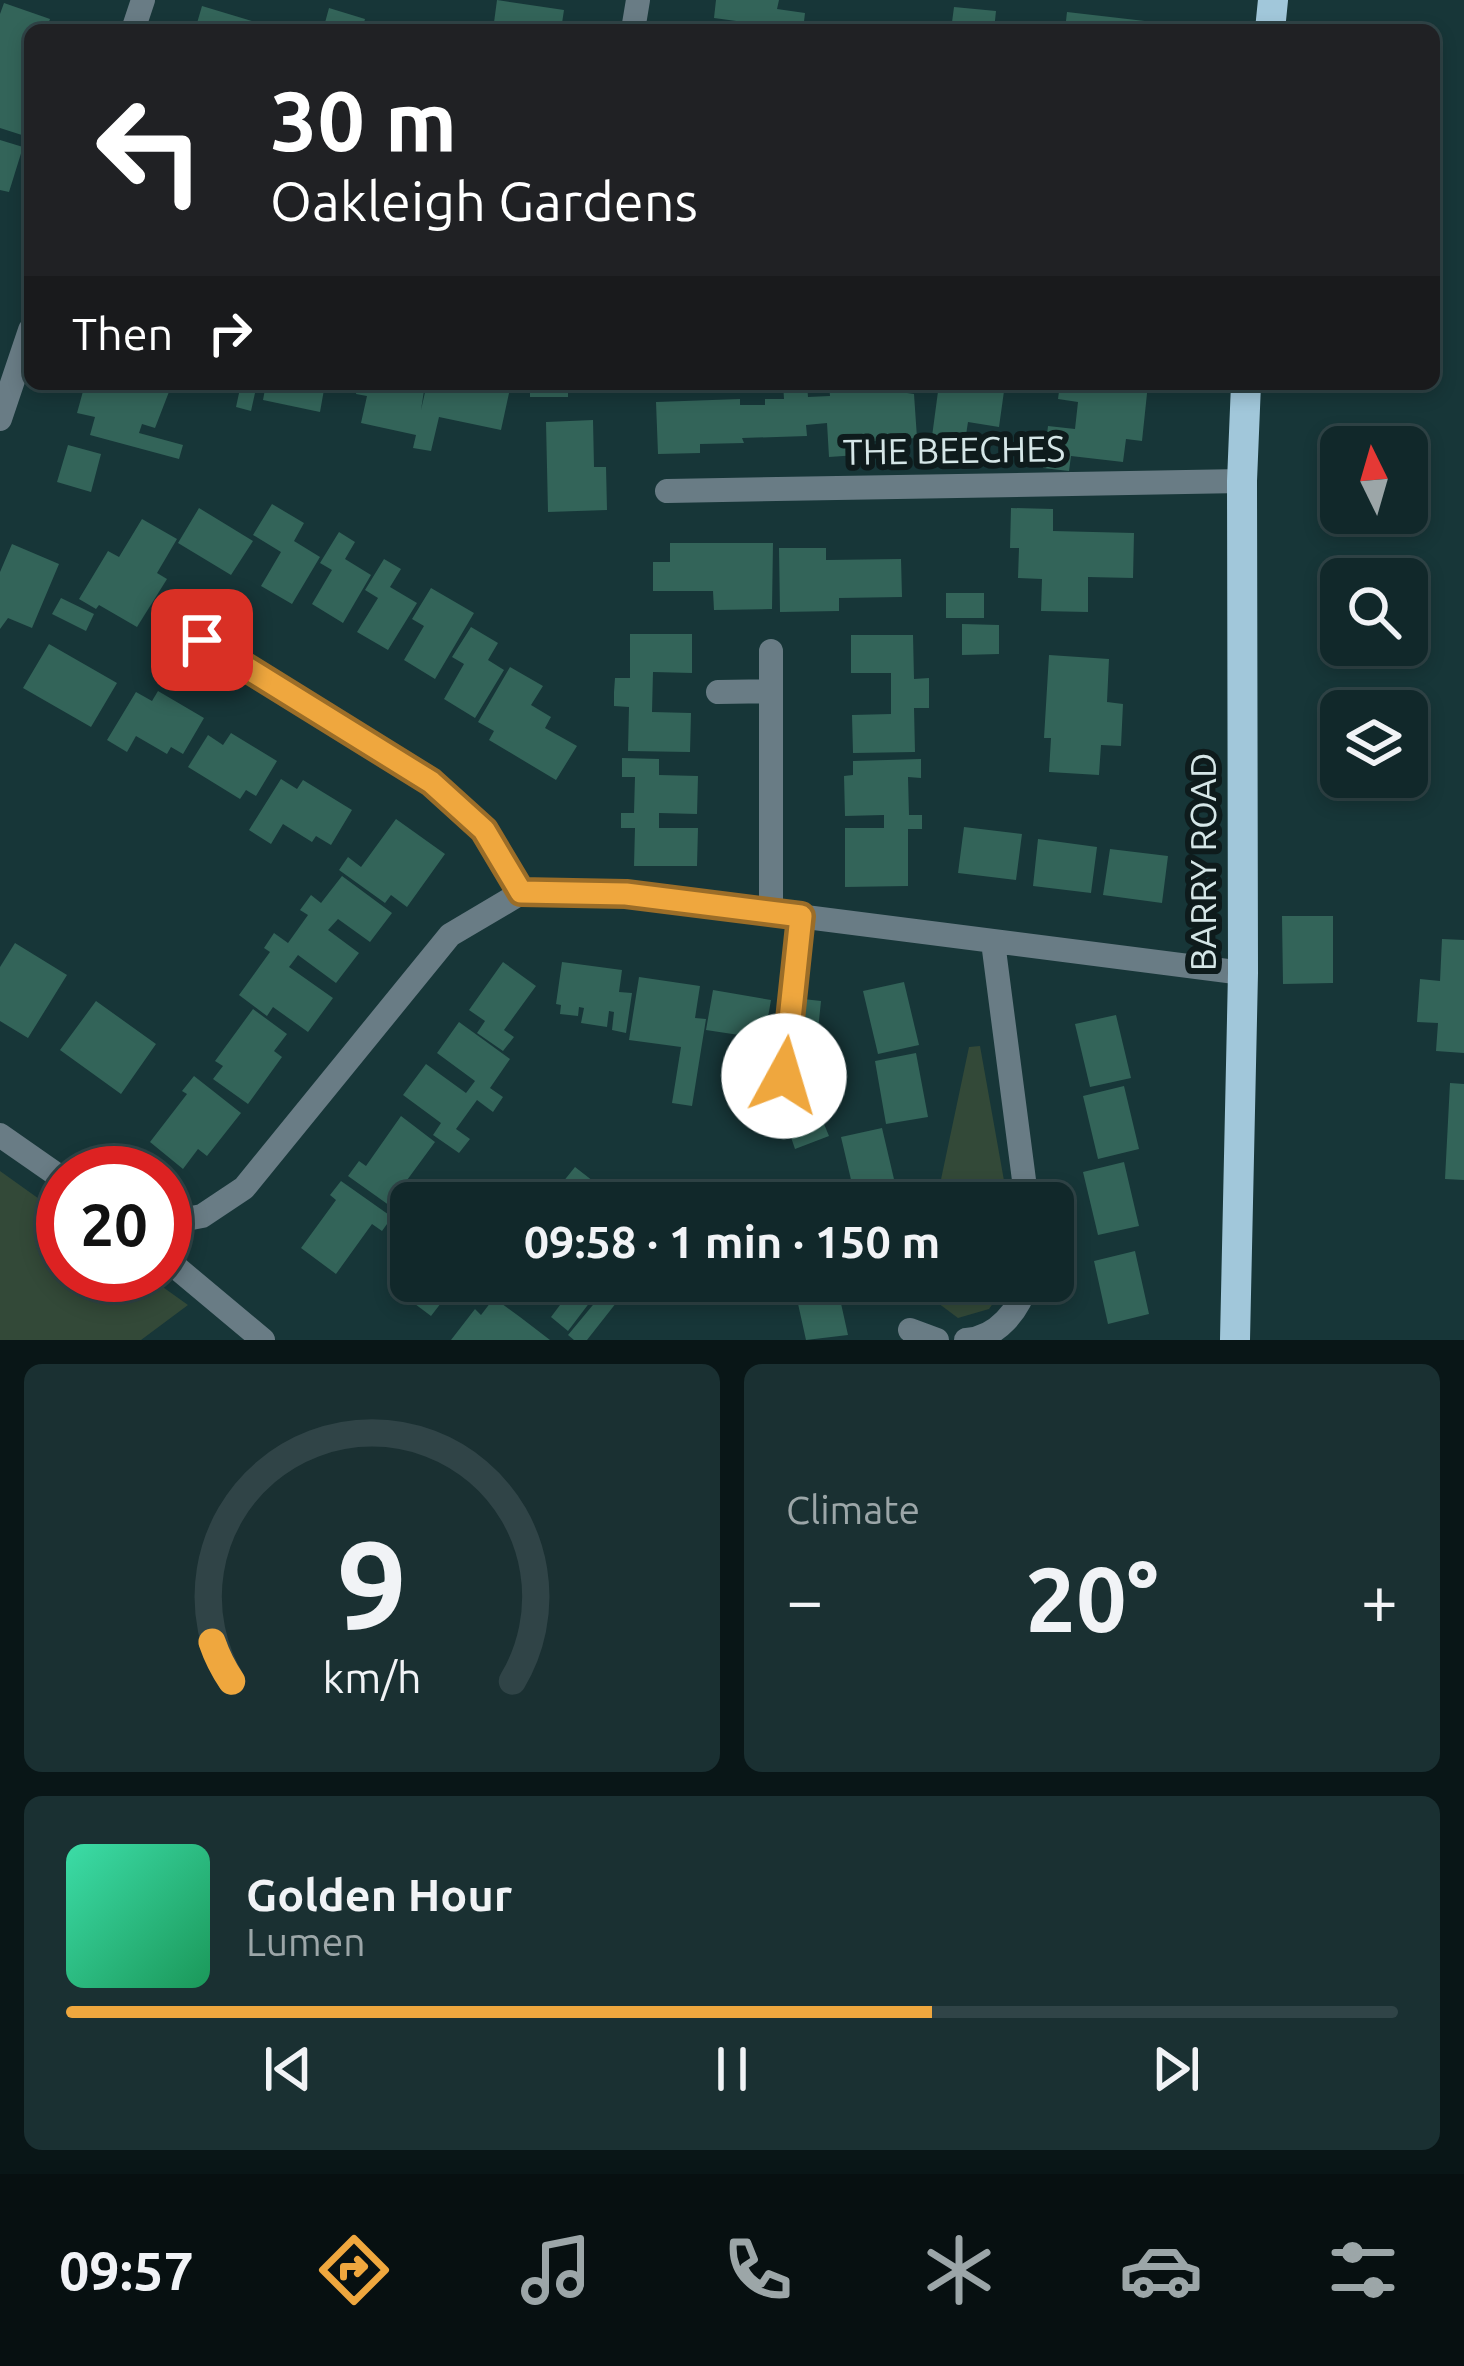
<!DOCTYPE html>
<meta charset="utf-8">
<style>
body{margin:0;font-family:Ubuntu,sans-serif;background:#1a3032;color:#f1f3f6;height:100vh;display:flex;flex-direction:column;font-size:45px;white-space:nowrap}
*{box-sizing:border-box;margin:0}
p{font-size:39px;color:#9ca6a8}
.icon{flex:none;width:66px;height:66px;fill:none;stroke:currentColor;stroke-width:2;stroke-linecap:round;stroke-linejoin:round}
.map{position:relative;height:1340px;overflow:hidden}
.details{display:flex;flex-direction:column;gap:24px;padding:24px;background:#091617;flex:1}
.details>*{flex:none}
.guide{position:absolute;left:24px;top:24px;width:1416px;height:366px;border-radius:18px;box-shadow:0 6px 18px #0003,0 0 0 3px #304447;background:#202124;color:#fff;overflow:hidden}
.needle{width:78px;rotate:355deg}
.controls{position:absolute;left:1320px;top:426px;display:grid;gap:24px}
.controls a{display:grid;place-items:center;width:108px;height:108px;border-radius:18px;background:#11282a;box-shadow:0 6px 18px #0003,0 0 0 3px #304447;font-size:60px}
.speed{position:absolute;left:36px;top:1146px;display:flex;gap:24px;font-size:60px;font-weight:700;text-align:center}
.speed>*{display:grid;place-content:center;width:156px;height:156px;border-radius:50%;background:#11282a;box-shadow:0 6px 18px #0003,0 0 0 3px #304447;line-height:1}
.speed .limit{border:18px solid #d22;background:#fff;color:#111}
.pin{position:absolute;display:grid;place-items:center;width:102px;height:102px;color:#fff;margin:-51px;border-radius:24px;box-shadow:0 6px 18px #0006}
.me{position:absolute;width:132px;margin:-66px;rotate:6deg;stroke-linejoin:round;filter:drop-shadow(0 0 9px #0008)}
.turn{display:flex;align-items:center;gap:42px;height:252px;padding:0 48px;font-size:54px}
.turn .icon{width:156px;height:156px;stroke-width:2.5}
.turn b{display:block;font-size:84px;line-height:102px}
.then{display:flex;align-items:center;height:114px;padding:0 48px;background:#0003;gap:24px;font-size:45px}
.big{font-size:90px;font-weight:700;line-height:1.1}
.details .widget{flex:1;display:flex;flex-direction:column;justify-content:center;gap:18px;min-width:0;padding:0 42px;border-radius:18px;background:#1a3032}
.details .dial{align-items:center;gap:0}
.dial svg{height:312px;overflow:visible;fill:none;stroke:#304447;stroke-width:7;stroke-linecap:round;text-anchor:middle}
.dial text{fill:#f1f3f6;stroke:none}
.song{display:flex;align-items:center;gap:36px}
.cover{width:144px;height:144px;border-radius:18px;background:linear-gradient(135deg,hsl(160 70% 55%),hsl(150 70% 35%))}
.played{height:12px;border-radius:6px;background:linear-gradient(90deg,#efa73e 65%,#304447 65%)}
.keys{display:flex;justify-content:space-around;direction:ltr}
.heat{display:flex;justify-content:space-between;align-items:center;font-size:66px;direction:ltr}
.details .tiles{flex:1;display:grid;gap:24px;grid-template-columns:1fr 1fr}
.widget:last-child{grid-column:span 2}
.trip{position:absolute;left:390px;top:1182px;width:684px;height:120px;border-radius:18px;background:#11282a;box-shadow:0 6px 18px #0003,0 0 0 3px #304447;font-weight:700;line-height:120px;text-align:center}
.menu{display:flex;height:192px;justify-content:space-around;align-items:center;background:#071011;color:#9ca6a8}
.menu .icon{width:84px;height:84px}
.menu .on{color:#efa73e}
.menu b{font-size:54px;color:#f1f3f6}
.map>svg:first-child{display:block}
.green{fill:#334938}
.building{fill:#336459}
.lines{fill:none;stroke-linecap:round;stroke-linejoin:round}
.service{stroke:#697c85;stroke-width:24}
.minor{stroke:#697c85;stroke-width:24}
.primary{stroke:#a1c7da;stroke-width:30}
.route-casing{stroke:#9b6d28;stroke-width:30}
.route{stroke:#efa73e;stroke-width:21}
.labels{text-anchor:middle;stroke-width:12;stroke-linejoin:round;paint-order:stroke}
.street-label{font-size:36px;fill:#d5e6e7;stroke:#0e1b1c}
</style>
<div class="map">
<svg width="1464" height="1340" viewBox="0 0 1464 1340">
<rect width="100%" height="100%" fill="#173638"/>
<path class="green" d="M980,1046L1008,1203H936L969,1047Z
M0,1171L63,1216V1275H146L188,1305L141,1340H0Z
M927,1281H1009L989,1309L958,1318L934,1300Z"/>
<path class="building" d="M497,0L564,10L561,30H493Z
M716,0H779L777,9L805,13L803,30L714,18Z
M4,3L50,19L46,30H30V121L25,136L0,128V14Z
M202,6L279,29V30H195Z
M954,7L996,11L994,30H951Z
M329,8L365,19L362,30H323Z
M1067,12L1188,26L1187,30H1065Z
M0,140L23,147L9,192L0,190Z
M85,384H172L155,428L142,424L139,433L183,445L179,459L90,435L95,417L77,413Z
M241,384H257L251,411L236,407Z
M266,384H325L320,412L263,400Z
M358,384H425L421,410L426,388L442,392L444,384H511L501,430L439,417L431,451L413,448L416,435L361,423L367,396L356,394Z
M530,384H568V397H530Z
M783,384H807L808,397L830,396L829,384H907V393L914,394L917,438L872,441V454L829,457L827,423L806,425L807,436L742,438L744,443L700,444V453L658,454L656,402L740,399V405H765V399H784Z
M939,384H1005L999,427L968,422L964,448L931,444Z
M1060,384H1148L1142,441L1126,439L1123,462L1071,456L1069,471L1043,468L1048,426L1075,429L1078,402L1058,399Z
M593,420L594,467H606L607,510L548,512L546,422Z
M68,445L101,454L91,492L57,482Z
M272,504L304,523L294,541L320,557L292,604L261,586L281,552L253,535Z
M199,508L253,541L231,575L178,543Z
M1011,508L1053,509V531L1134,533L1133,578L1088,577V612L1041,611L1042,579L1018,578L1019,548H1010Z
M142,519L177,539L157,573L167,579L137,627L99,605L96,609L79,599L108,551L119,557Z
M339,532L355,542L345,559L371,575L343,623L312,604L332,570L320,563Z
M670,543H773L772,609L714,610L713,591H653V562H670Z
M12,544L59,564L32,628L8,618L0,629V572Z
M779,548H826V560L901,559L902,597L839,598V611L780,612Z
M384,559L401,569L390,587L417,603L388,650L357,632L378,598L365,590Z
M431,588L474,613L435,679L404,660L424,626L412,619Z
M946,593H984V618H946Z
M61,598L94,614L86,631L52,614Z
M962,624L999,625V654L962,655Z
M471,627L498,643L488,660L504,670L475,718L444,699L464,664L452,657Z
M630,634H692V673L653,672L652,712L691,713L690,752L628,751L629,707L614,706V692L615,678H630Z
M851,635H913L914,679L929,678V708H914L915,752L853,753L852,715L891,714V673H851Z
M49,644L117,683L91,727L23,688Z
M1049,655L1109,659L1107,702L1123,704L1121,746L1101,745L1099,775L1049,772L1051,738H1044Z
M510,667L543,686L531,705L551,717L545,728L577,746L556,780L489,740L494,731L478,722Z
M158,691L204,718L183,754L171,747L167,754L136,736L127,752L107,740L136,692L152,701Z
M231,733L277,761L256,796L246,790L240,799L188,767L208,735L223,745Z
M622,758L659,759V775L698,776L697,814L659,813V828H698L697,866H634L635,828H621V813H634L635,777H622Z
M921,759V778L908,777L909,815H922V829H908V886L845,887V828H884V815L845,816L844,776L853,775V761Z
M281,779L297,789L303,780L352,810L331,845L316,836L312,842L283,824L271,844L249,830Z
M396,819L445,854L407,907L391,895L385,903L339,870L348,857L361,867Z
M964,827L1022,834L1016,880L958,873Z
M1038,839L1097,847L1091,893L1033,886Z
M1110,849L1168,856L1162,903L1103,895Z
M342,876L392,913L370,942L338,919L328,930L359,953L336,983L298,955L289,967L333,998L308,1032L273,1007L267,1016L239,995L270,952L264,948L274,933L288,943L308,915L300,910L311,895L321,903Z
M1282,916H1333V983L1283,984Z
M1442,939L1464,940V1053L1436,1051L1438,1023L1417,1022L1420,979L1440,981Z
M15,943L67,975L28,1038L0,1021V967Z
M503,962L536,986L504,1030L514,1037L503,1051L477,1033L485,1021L469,1010Z
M562,962L622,970L619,992L632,993L626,1033L612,1030L614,1012L609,1011L607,1027L581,1023L584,1008L579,1007L578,1016L560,1014L561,1005L556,1004Z
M639,977L700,986L695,1018L706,1019L692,1106L672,1103L681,1047L629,1040Z
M904,982L919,1045L878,1054L863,991Z
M713,990L771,1000L760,1063L736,1059L739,1035L706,1030Z
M803,999L821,1001L817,1040L799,1038Z
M96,1001L156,1044L121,1094L60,1050Z
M253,1009L287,1034L274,1051L282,1057L248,1104L213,1079L223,1066L215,1061Z
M1116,1015L1131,1078L1090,1087L1075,1024Z
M459,1022L510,1059L490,1088L503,1097L493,1112L477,1100L456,1129L470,1139L459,1153L433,1135L441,1123L403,1095L426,1064L466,1093L475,1081L437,1053Z
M916,1053L928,1117L886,1124L875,1061Z
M194,1076L241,1113L207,1156L198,1149L183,1169L150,1142L187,1094L182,1091Z
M1450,1083L1464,1084V1180L1445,1179Z
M1124,1086L1139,1149L1098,1159L1083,1096Z
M763,1087L775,1100L747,1125L736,1113Z
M814,1100L829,1136L795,1149L782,1111Z
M401,1116L435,1142L399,1191L410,1199L400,1213L348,1176L359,1161L366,1166Z
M882,1128L897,1192L856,1201L841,1137Z
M1124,1162L1139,1226L1098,1235L1083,1172Z
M575,1167L593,1181L576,1203H546Z
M341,1181L392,1217L382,1231L372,1224L336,1274L301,1248L336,1200L330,1195Z
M1135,1251L1149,1314L1108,1324L1094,1261Z
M414,1281H458L431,1316L403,1295Z
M578,1281L583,1285L586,1281H606L568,1331L551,1317Z
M793,1281H836L848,1335L806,1340Z
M607,1288L620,1298L587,1340H574L568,1335Z
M494,1298L520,1317L550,1340H451L475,1309L481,1315Z"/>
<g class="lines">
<path class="service" d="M784,1076L801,915"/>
<path class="minor" d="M133,30L143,0
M633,30L638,0
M0,419L30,330
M667,491L1242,481
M202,640L431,783L484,829L521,893
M718,692L771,691
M771,911V651
M993,942L1027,1203
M0,1135L63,1179
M165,1223L202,1216L244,1188L450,935L521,893L626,894L1243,973
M165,1258L263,1340
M910,1330L937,1340
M966,1340C997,1338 1020,1310 1027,1281"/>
<path class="primary" d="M1270,30L1273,0
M1235,1340L1243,973L1242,481L1246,384"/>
</g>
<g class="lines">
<defs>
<path id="route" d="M202,640L431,782L484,830L521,892L626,894L801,916L784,1076"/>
</defs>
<use href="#route" class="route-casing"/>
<use href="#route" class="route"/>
</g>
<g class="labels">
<g class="street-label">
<text transform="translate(954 450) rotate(-1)" y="13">THE BEECHES</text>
<text transform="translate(1203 862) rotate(-90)" y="13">BARRY ROAD</text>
</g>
</g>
</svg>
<div class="controls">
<a><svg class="needle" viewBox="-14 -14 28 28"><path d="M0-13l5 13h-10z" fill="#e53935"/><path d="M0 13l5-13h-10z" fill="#9ca6a8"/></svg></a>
<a><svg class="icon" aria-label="search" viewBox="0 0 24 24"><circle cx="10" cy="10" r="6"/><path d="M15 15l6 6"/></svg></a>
<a><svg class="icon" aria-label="layers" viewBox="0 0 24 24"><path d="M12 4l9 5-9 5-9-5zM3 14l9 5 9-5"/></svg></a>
</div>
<div class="speed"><div class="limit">20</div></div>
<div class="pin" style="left:202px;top:640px;background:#d93025"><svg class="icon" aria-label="arrive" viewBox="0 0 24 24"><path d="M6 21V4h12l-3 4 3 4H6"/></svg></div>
<svg class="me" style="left:784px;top:1076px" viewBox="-20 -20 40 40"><circle r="19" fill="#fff"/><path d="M0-13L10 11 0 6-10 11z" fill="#efa73e"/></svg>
<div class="trip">09:58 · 1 min · 150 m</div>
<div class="guide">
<div class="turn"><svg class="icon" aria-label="left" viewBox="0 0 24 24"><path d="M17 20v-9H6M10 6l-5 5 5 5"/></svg><div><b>30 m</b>Oakleigh Gardens</div></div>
<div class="then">Then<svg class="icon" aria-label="right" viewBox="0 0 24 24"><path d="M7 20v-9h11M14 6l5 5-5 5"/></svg></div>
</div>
</div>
<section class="details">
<div class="tiles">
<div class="widget dial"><svg viewBox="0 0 100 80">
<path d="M14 69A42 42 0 1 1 86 69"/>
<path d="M14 69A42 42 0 0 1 9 59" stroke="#efa73e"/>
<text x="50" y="56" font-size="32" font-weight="700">9</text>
<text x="50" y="72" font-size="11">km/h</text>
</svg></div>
<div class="widget"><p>Climate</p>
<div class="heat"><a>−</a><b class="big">20°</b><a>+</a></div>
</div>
<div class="widget">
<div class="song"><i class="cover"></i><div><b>Golden Hour</b><p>Lumen</p></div></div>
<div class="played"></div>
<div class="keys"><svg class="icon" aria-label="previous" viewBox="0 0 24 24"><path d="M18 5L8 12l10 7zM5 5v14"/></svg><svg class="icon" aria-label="pause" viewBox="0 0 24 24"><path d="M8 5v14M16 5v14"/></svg><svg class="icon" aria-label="next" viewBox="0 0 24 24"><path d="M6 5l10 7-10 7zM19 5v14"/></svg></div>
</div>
</div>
</section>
<nav class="menu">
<b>09:57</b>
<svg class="icon on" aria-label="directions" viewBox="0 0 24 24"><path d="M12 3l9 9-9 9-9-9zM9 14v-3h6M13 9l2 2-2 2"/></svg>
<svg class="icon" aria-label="music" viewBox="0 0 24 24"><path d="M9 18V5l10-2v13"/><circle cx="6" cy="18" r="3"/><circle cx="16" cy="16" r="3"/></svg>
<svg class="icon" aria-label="phone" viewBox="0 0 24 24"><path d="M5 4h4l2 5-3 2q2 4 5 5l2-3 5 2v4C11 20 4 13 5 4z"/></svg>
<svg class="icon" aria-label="climate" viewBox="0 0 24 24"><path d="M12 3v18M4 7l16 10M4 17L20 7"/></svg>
<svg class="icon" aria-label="car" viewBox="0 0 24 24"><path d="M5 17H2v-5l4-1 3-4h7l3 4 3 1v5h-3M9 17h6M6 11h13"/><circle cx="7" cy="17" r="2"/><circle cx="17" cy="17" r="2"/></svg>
<svg class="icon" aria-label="filters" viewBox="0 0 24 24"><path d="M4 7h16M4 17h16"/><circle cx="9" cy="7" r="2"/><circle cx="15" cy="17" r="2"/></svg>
</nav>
